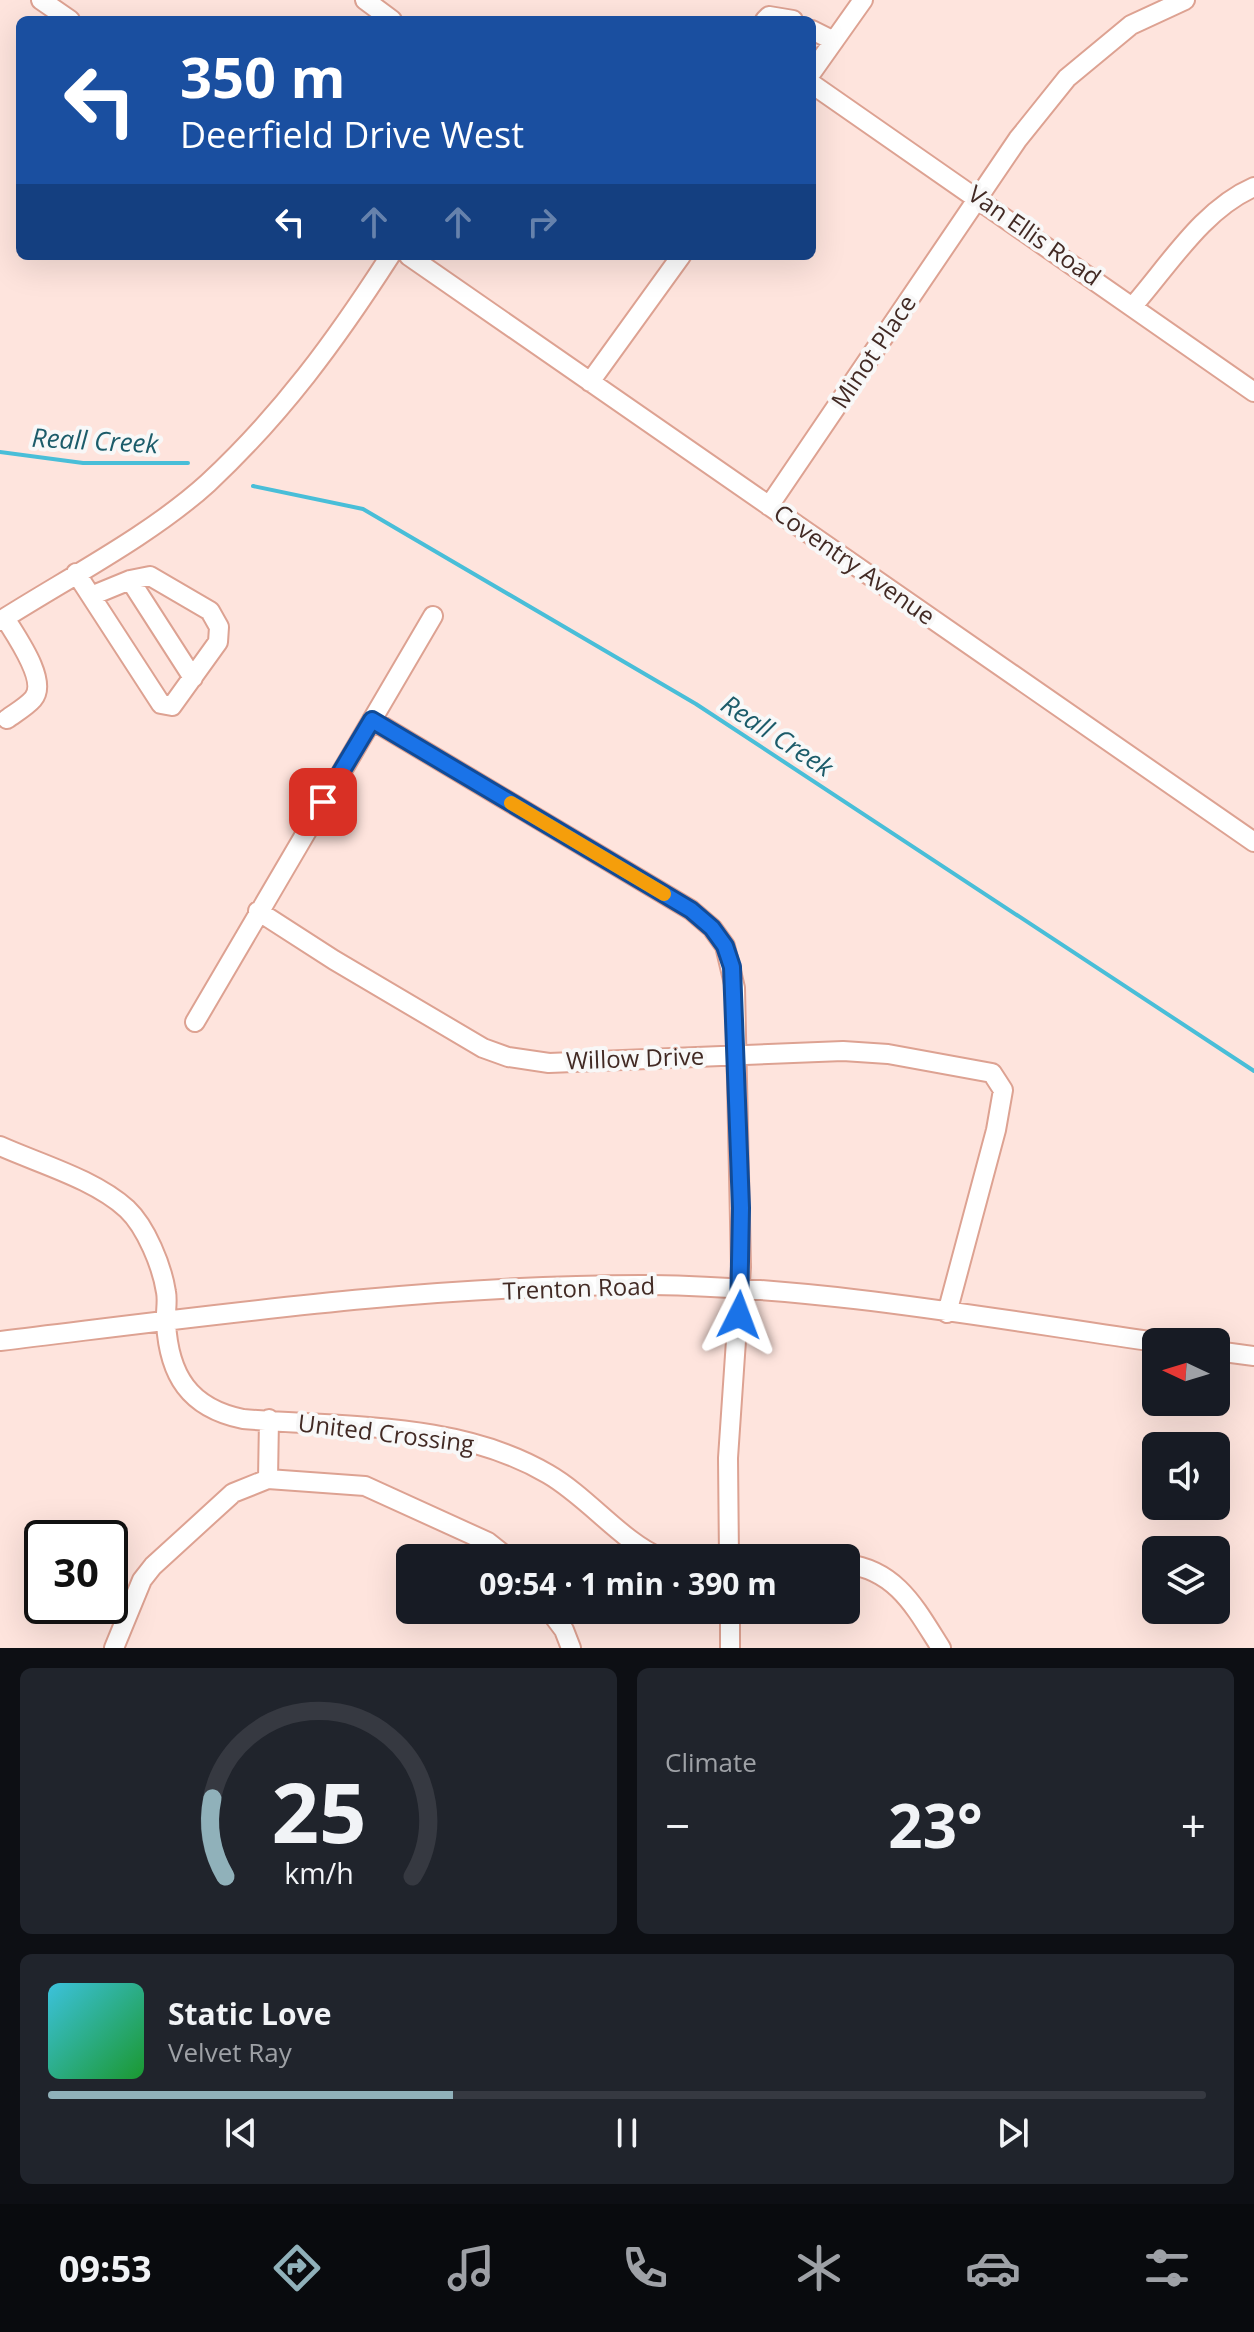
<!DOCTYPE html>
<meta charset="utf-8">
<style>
body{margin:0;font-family:"Open Sans",sans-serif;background:#20242c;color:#f1f3f6;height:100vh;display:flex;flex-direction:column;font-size:30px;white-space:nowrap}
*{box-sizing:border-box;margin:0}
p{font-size:26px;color:#9ea1a6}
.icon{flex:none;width:44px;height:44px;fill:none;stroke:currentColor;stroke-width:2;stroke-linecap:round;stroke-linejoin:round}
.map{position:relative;height:1648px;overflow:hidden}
.panel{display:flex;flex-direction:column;gap:20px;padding:20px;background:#0d0f14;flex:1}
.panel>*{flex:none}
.guide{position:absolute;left:16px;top:16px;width:800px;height:244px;border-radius:12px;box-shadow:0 8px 32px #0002;background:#1a4fa0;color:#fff;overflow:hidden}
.needle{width:52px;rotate:274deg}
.controls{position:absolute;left:1142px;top:1328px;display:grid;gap:16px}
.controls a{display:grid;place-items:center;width:88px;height:88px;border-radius:12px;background:#171b24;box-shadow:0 8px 32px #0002;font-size:40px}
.speed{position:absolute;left:24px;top:1520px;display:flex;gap:16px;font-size:40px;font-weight:700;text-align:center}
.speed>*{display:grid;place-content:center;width:104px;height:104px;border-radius:50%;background:#171b24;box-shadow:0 8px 32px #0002;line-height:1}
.speed .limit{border:4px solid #111;border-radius:12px;background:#fff;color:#111}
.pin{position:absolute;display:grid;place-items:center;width:68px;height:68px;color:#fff;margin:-34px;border-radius:16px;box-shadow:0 4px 12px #0006}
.me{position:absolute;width:88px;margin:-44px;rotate:3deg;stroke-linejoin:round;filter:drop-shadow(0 0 6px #0008)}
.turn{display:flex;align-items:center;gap:28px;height:168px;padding:0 32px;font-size:36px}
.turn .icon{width:104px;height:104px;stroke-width:2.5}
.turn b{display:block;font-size:56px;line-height:68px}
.lanes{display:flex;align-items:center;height:76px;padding:0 32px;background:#0003;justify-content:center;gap:40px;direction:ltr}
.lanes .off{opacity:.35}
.big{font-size:60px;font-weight:700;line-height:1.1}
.panel .tile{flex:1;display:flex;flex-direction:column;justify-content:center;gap:12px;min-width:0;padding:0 28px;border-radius:12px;background:#20242c}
.panel .dial{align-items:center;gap:0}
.dial svg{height:208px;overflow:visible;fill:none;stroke:#363941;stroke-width:7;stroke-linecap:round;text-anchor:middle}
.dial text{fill:#f1f3f6;stroke:none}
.song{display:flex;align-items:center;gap:24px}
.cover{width:96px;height:96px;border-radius:12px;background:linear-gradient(135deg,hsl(190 70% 55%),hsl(130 70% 35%))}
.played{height:8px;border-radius:4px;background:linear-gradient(90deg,#90b1ba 35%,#363941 35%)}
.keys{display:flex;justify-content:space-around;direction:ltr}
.heat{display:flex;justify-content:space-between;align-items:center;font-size:44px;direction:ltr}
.panel .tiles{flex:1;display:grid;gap:20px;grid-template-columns:1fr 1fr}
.tile:last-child{grid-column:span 2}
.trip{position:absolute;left:396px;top:1544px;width:464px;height:80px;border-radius:12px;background:#171b24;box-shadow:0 8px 32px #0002;font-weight:700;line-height:80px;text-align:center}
.menu{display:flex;height:128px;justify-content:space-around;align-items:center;background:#090b0e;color:#9ea1a6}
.menu .icon{width:56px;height:56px}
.menu .on{color:#90b1ba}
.menu b{font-size:36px;color:#f1f3f6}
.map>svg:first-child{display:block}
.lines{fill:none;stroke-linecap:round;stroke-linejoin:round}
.stream{stroke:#49bed8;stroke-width:4}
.minor-casing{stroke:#dda292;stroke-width:22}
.minor{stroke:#fff;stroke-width:18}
.route-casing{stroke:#114b97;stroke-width:20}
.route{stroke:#1a73e8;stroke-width:14}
.slow{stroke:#f59e0b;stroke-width:14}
.labels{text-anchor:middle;stroke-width:8;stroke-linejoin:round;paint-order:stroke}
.street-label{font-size:24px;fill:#422a24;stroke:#f8f8f8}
.water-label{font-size:26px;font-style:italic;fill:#1c5c6a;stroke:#f8f8f8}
</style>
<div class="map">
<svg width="1254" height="1648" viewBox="0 0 1254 1648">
<rect width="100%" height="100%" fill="#fee4dd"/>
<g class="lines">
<path class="stream" d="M0,452L83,463H188
M253,486L363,509L696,704L1254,1071"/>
<defs>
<path id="minor" d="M41,0L70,20
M365,0L392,20
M765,20L769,16L793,20
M812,30L834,41
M812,72L863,0
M812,84L1254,392
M409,256L1254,842
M1133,306C1169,265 1203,209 1254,187
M590,382L681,256
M769,506L1018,139L1067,78L1131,25L1185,0
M76,573L161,704L172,706L218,642L219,627L210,611L150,576L130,580L91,596
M130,580L193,678
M5,618C15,635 49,681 33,699C26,707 15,713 7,719
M0,621C66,579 151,535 208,483C282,414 336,340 390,256
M372,720L691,910L712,928L725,946L735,988L741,1267L728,1458L729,1558
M258,911L334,960L483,1048L508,1057L549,1063L843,1051L888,1054L992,1073L1003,1090L996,1130L947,1313
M195,1022L433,616
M0,1146C40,1164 94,1179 127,1209C146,1227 162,1266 166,1292C168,1302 165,1313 166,1323C169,1375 189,1408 243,1419C344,1428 458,1421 548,1474C588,1497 622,1542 661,1558
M0,1341C216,1315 434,1284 651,1285C820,1287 989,1318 1156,1342
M1216,1351L1254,1356
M268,1479L269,1419
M846,1564C897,1570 916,1609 941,1648
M549,1610L564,1630L571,1648
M730,1610V1648
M114,1648L142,1580L153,1566L233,1493L268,1479L365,1486L488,1542L508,1558"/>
</defs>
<use href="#minor" class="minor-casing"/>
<use href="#minor" class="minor"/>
</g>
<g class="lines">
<defs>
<path id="route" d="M323,802L372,720L691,910L712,928L725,946L732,967L741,1208L739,1315"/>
</defs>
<use href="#route" class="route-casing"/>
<use href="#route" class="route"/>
<path class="slow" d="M511,803L664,894"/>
</g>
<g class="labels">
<g class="street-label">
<text transform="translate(1034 236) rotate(35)" y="8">Van Ellis Road</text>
<text transform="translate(874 352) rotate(-56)" y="8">Minot Place</text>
<text transform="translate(854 565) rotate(35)" y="8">Coventry Avenue</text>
<text transform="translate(635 1059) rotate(-2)" y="8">Willow Drive</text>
<text transform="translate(579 1289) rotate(-2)" y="8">Trenton Road</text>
<text transform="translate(386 1434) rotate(7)" y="8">United Crossing</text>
</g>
<g class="water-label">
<text transform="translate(95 441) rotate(3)" y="9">Reall Creek</text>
<text transform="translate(777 736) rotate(33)" y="9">Reall Creek</text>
</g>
</g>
</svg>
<div class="controls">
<a><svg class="needle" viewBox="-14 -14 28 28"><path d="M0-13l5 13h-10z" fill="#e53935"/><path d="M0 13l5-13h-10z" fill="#9ea1a6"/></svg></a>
<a><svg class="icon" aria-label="sound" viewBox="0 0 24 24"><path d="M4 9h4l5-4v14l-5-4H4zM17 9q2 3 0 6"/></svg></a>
<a><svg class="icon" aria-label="layers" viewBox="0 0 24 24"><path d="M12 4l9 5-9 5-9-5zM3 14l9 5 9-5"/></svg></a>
</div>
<div class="speed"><div class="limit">30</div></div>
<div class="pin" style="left:323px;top:802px;background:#d93025"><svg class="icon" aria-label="arrive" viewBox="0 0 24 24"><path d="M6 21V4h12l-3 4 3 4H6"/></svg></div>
<svg class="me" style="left:739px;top:1315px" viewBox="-20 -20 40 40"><path d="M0-17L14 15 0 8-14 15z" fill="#1a73e8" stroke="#fff" stroke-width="4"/></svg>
<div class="trip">09:54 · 1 min · 390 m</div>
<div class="guide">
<div class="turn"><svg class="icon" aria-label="left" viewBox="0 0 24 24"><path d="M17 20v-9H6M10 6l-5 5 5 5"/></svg><div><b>350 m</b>Deerfield Drive West</div></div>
<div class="lanes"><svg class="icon" aria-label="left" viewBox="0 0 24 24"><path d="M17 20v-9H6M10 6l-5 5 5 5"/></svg><svg class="icon off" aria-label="ahead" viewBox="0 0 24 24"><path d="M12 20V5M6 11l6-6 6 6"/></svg><svg class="icon off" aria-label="ahead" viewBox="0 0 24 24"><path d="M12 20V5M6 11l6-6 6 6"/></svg><svg class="icon off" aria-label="right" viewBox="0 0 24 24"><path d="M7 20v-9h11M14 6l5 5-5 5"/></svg></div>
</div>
</div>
<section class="panel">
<div class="tiles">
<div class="tile dial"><svg viewBox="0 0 100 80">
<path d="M14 69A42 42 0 1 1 86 69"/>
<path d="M14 69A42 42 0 0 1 9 39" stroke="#90b1ba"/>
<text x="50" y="56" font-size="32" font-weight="700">25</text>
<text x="50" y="72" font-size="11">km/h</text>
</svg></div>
<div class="tile"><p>Climate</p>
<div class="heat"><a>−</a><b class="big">23°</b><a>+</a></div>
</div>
<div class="tile">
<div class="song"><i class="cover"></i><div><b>Static Love</b><p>Velvet Ray</p></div></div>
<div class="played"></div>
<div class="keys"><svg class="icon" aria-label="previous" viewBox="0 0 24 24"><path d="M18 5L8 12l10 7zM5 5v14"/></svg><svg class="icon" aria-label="pause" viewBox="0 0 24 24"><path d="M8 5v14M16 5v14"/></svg><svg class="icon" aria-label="next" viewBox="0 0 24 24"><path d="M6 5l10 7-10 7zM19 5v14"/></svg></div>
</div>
</div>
</section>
<nav class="menu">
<b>09:53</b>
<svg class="icon on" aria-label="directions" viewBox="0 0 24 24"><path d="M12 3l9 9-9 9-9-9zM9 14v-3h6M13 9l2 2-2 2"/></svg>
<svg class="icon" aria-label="music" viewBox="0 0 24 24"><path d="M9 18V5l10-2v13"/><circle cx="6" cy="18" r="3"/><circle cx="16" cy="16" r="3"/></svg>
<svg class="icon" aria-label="phone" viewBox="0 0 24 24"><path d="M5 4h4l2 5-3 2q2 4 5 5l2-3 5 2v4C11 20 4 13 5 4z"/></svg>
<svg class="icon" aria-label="climate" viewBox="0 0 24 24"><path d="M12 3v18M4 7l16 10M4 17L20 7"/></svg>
<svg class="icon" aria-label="car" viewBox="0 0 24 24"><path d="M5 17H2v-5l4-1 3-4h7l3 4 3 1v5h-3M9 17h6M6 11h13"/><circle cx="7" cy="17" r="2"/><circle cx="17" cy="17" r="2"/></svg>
<svg class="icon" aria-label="filters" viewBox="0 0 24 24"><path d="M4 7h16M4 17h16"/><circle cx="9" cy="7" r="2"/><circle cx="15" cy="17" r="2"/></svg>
</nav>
